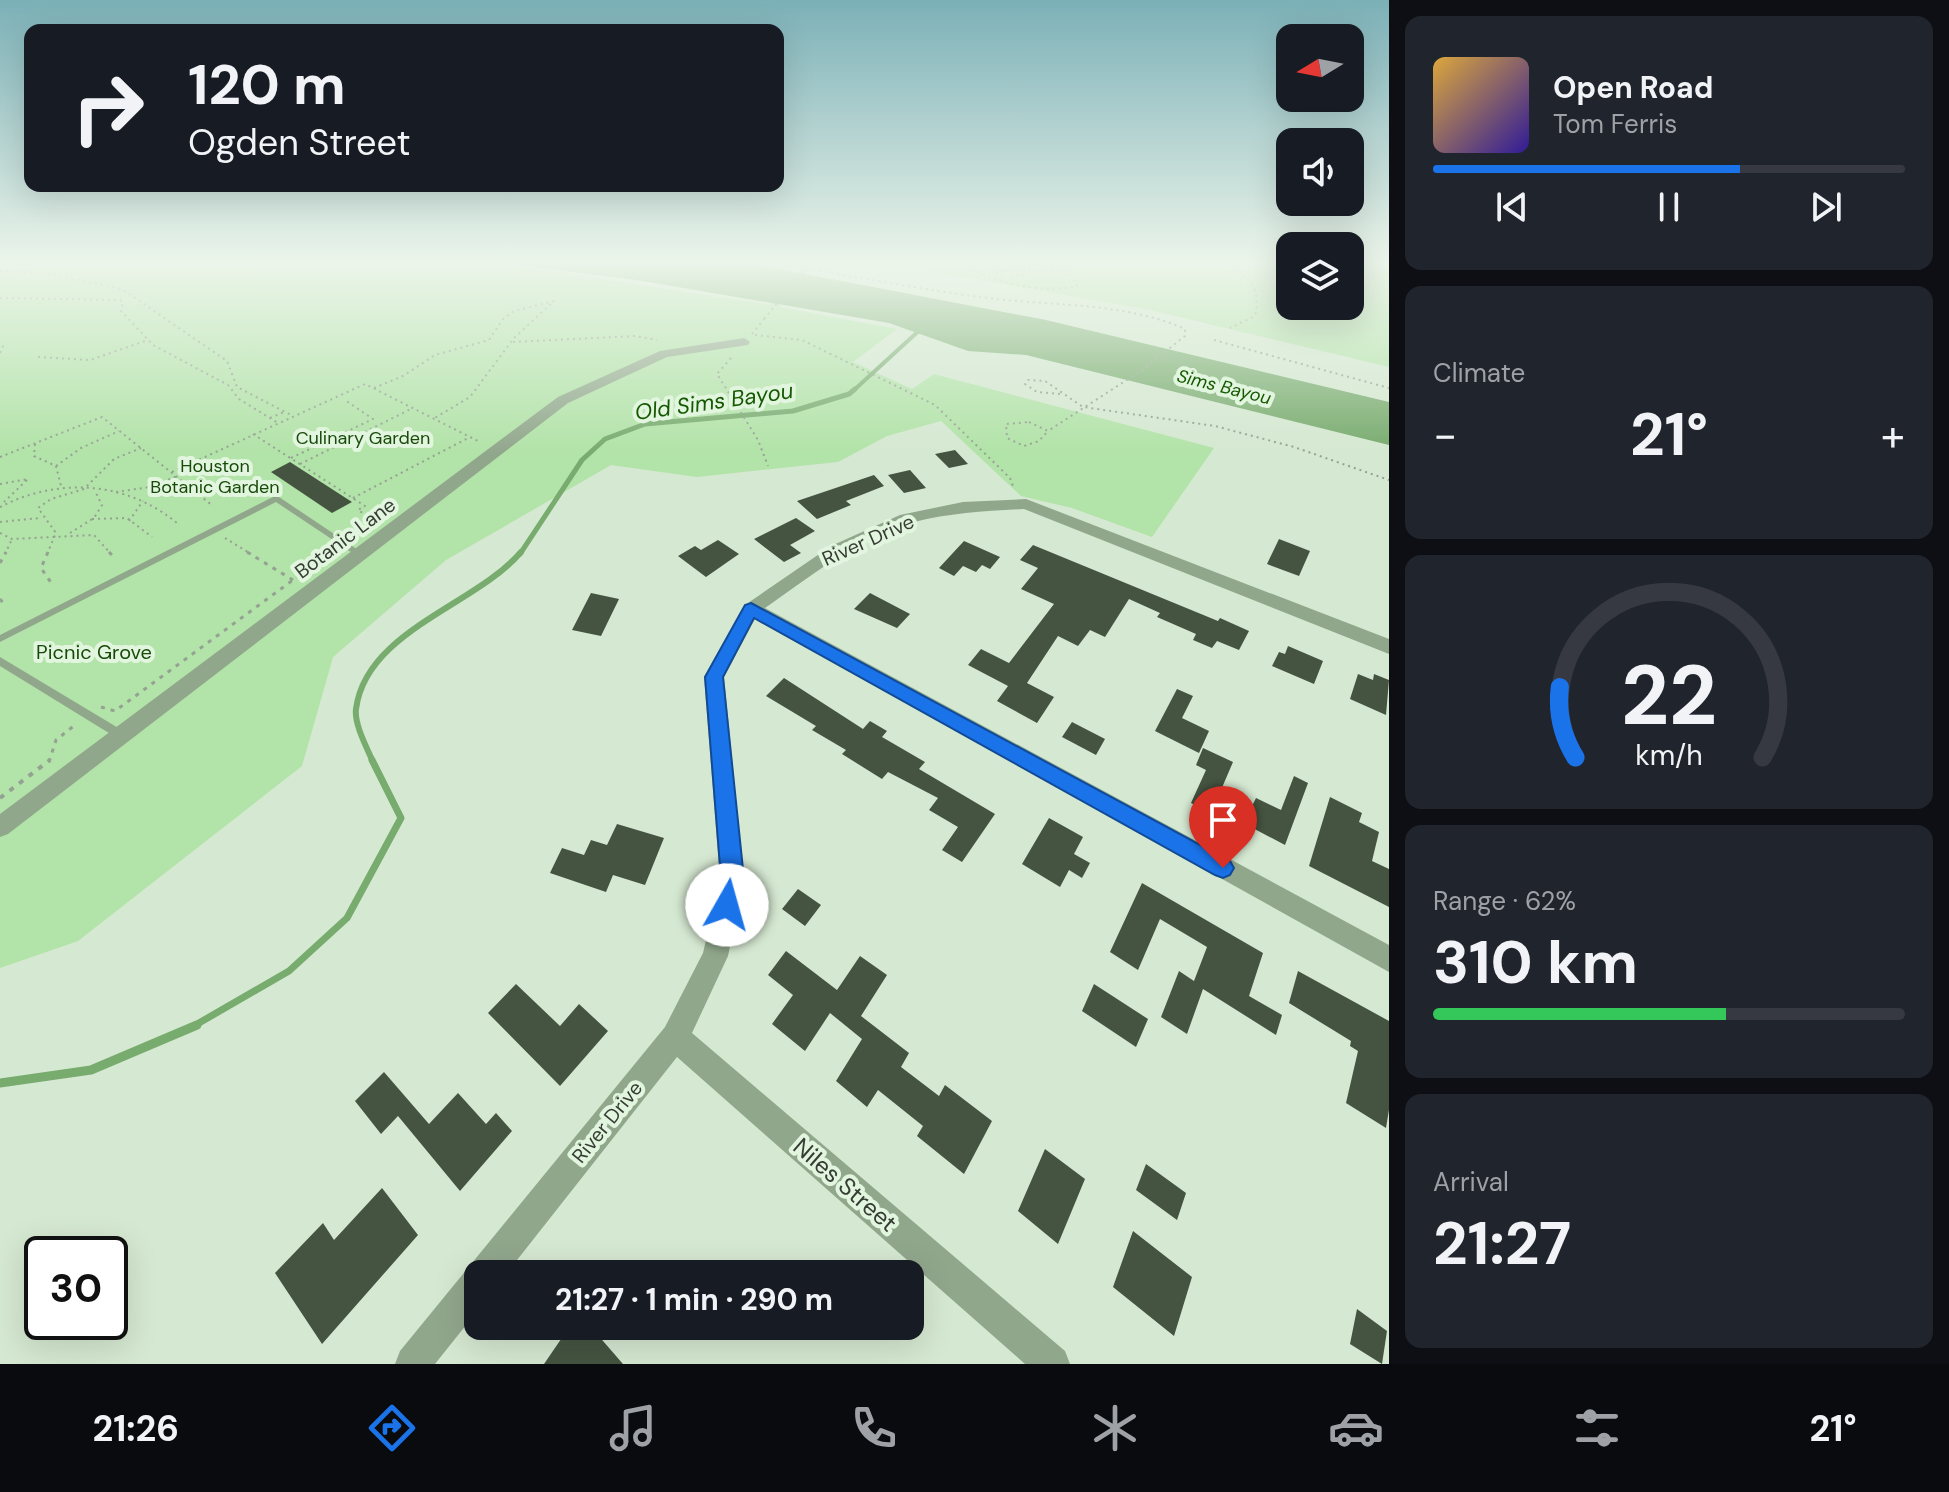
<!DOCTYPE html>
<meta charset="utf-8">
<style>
body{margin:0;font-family:"DM Sans",sans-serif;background:#20242c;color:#f1f3f6;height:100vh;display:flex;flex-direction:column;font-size:30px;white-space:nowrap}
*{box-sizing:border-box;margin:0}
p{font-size:26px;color:#9ea1a6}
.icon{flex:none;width:44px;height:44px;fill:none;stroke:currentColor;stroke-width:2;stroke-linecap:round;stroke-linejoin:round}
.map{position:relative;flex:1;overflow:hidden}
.details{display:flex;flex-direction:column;gap:16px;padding:16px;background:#0d0f14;width:560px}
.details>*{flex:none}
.top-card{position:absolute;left:24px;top:24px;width:760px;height:168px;border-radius:16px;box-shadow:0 8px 32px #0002;background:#171b24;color:#f1f3f6;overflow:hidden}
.needle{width:52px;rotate:260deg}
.tools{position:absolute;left:1276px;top:24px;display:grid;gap:16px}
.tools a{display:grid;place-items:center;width:88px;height:88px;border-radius:16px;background:#171b24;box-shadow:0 8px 32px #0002;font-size:40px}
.speed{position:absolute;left:24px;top:1236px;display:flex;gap:16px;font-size:40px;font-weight:700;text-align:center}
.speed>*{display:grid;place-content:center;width:104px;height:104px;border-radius:50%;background:#171b24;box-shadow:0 8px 32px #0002;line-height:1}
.speed .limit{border:4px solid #111;border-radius:12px;background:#fff;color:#111}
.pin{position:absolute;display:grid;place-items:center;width:68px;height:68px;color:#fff;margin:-82px -34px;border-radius:50% 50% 50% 0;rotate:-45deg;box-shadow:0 0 8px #0007}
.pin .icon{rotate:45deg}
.me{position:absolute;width:88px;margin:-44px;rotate:7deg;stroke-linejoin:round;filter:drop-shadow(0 0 6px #0008)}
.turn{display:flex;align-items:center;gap:28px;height:168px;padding:0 32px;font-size:36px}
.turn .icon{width:104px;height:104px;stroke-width:2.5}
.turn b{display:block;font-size:56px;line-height:68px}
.big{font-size:60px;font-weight:700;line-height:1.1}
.details .tile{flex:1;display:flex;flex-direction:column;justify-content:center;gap:12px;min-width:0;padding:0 28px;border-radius:16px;background:#20242c}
.details .dial{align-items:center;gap:0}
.dial svg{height:208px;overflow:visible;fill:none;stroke:#363941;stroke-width:7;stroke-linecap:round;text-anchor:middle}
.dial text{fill:#f1f3f6;stroke:none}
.song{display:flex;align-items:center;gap:24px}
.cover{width:96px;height:96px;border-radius:12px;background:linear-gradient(135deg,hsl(40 70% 55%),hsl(250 70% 35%))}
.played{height:8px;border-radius:4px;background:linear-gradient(90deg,#1a73e8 65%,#363941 65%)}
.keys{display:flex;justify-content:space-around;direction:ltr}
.heat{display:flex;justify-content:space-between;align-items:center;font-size:44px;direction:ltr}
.charge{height:12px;border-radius:6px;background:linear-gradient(90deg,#34c759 62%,#363941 0)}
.trip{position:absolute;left:464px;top:1260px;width:460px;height:80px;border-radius:16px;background:#171b24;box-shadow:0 8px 32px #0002;font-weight:700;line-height:80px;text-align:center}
.tabs{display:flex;height:128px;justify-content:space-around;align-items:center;background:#090b0e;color:#9ea1a6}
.tabs .icon{width:56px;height:56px}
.tabs .active{color:#1a73e8}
.tabs b{font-size:36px;color:#f1f3f6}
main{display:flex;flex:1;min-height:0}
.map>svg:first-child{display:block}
.green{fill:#b2e3a8}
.water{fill:#78ab6e}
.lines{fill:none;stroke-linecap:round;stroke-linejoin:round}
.stream-far4{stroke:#78ab6e;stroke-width:4}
.stream-far3{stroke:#78ab6e;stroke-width:5}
.stream-far2{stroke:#78ab6e;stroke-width:6}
.stream-far1{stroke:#78ab6e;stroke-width:7}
.stream{stroke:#78ab6e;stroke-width:9}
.building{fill:#455441}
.path-far2{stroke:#94a291;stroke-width:2;stroke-dasharray:2 4;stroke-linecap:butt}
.path-far1{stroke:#94a291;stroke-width:3;stroke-dasharray:4 6;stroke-linecap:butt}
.path{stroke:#94a291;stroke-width:4;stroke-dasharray:5 7;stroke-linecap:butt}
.lane{fill:#91a78c;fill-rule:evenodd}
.street{fill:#91a78c;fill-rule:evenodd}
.path-bridge{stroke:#94a291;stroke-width:2;stroke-dasharray:2 4;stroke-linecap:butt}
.route{fill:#1a73e8;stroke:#114b97;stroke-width:2}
.labels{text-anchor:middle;stroke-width:8;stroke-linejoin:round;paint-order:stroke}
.far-water-label{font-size:18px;font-style:italic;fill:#145800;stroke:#e2f5de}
.far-park-label{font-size:18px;fill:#184a0a;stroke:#e2f5de}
.street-label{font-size:20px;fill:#363d34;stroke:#e2f5de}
.park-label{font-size:20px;fill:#184a0a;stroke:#e2f5de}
.water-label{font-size:22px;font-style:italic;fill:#145800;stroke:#e2f5de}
.near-street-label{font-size:24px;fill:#363d34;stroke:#e2f5de}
</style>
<main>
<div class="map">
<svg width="1389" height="1364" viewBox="0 0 1389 1364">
<rect width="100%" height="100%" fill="#d5e8d1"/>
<path class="green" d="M0,262H460L521,267L770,305L806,262H814L780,307L897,329L853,362L912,389L934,374L1214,448L1152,537L1072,508L1021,496L941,421L887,436L838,462L697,477L611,465L446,560L333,657L302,766L78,941L0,968Z
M879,262H1290V306H1350V262H1389V367L1150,310Z"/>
<path class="water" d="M497,262L758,265L1046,320L1389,402V445L1026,355L968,351L889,323L637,280Z"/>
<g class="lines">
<path class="stream-far4" d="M853,391L923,327"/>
<path class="stream-far3" d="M520,554L582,460L605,439L645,424L793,411L849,394L855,389"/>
<path class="stream-far2" d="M373,762C367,748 354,724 356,709C366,631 476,605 521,552"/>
<path class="stream-far1" d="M192,1027L289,971L347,918L401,818L372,760"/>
<path class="stream" d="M0,1083L91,1070L197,1025"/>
</g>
<path class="building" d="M955,450L968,464L949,468L935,454Z
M290,462L352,502L332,513L271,472Z
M910,470L926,488L904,493L888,475Z
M874,475L884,486L846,501L851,505L817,519L797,501Z
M796,518L815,531L790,545L801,553L784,562L754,539Z
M1279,539L1310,551L1299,576L1267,564Z
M718,540L739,554L706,577L678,556L695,546L701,550Z
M964,541L1000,557L990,569L982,565L976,572L963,566L954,576L939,568Z
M1033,545L1218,621L1220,618L1249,631L1239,650L1217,641L1212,648L1193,640L1196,634L1157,617L1160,613L1129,599L1105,637L1090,630L1078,646L1058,636L1027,683L1054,697L1037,723L997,701L1008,686L968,665L981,649L1009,663L1054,604L1021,589L1038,568L1020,560Z
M591,593L619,599L601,636L572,630Z
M870,593L910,614L897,628L854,609Z
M1288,646L1323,661L1314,684L1272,666L1279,652L1285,654Z
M1358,674L1373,680L1374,674L1389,680L1386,715L1350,699Z
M784,678L863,729L870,721L887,731L882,737L925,762L919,769L995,814L962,862L942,850L958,827L929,810L938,798L888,772L882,779L842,754L846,750L812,730L816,726L766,696Z
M1177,689L1193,696L1182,718L1209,731L1199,753L1155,731Z
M1072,722L1105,739L1096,755L1062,737Z
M1203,748L1233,762L1221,790L1252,806L1256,798L1281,810L1294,776L1308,783L1285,845L1230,816L1228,822L1191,803L1206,770L1196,765Z
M1330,797L1362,813L1359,822L1379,832L1372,861L1389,869V907L1309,866Z
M1049,818L1083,837L1074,854L1090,863L1082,878L1069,870L1060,887L1022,864Z
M617,824L664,838L645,885L613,875L606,892L550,873L562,848L584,855L591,840L607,845Z
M1142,883L1263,953L1249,996L1282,1015L1276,1035L1203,989L1187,1034L1161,1017L1179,971L1194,981L1207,947L1160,919L1138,970L1110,952Z
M798,889L821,905L805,926L782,909Z
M786,951L837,990L860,956L887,975L861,1016L909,1053L901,1067L939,1096L945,1085L992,1121L964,1174L917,1136L923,1126L878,1090L867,1107L836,1081L862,1039L830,1013L805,1051L772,1024L793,995L768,975Z
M1298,971L1389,1021V1110L1386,1128L1346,1103L1358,1051L1350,1046L1351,1041L1289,1003Z
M516,984L560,1026L579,1004L608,1031L560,1086L488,1013Z
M1094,984L1148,1019L1136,1047L1082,1011Z
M384,1072L429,1124L458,1093L486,1124L496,1113L512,1131L460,1191L398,1116L381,1134L355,1101Z
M1045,1149L1085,1179L1058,1244L1018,1211Z
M1146,1164L1186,1193L1177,1220L1136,1190Z
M382,1188L418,1235L322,1344L275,1273L323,1223L334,1240Z
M1133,1231L1192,1277L1174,1336L1113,1287Z
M1357,1309L1387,1331L1382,1364L1350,1344Z
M570,1326H590L623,1364H544Z"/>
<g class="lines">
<path class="path-far2" d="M766,262C843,274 920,290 997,299C1059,306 1126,303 1185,329V336L1142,370L1048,431
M962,262C989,283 1044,294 1077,286L1066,266H1032
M996,262L994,272L1003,276
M1223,262C1248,277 1262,285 1255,316L1230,328
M809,265L811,262
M1065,266L1076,262
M1022,270H1038
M0,271L43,273L122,289L227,361L237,387L293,416
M1000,272L1031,266
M1010,277L1058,267
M0,298L120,300L123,302L121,311L153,345L228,385L239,399L278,423
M752,334L764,319
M755,335L802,340L935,405L1010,478L1014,489
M1214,340L1389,388
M513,342L635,336L657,340
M0,353L4,344
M38,357L90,360L145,341
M731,358L717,374L758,440L768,466
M374,388L403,376L435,355L489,340L503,319L514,311L554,301L514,338L470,397L433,419
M1060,394L1037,392L1025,384L1028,380L1045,381L1083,407L1215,426L1294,447L1389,480
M270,418L284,412
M1029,422L1048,431L1039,441L1024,446L1007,438L1006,424Z
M253,434L365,506L358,510L377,522
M35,444L34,456L56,466L61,486
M0,457L102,417L213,506
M291,458L373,419L345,400
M300,464L411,409
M56,466L81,448L119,431
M172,472L365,384L480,442
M0,484L28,479L4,502
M116,492L150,487L177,476
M353,498L470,437
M0,507C58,477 126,481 177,523
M92,519L127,518L152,537
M129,521L143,501
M0,522L40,518
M0,533L12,539L94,535L111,554
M70,533L94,518L102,505L95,491
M225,538L251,554
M5,554L12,539
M47,554L56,533L38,508L51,499L84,489L114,459L141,448
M329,554L334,550"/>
<path class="path-far1" d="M48,552L41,568L52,584
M109,552L112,555
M247,552L293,580
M0,563L6,552
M0,599L6,607
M101,707L115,711L331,552
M49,762L56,740L75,725"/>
<path class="path" d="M0,798L50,760"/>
<path class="lane" d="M273,497H279L364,554L363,556H357L276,502L0,642V635Z
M0,657L125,732L126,735L125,738H117L0,666Z"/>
<path class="street" d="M744,338L750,342L748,345L667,357L568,403L8,834L0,837V814L558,397L660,351Z
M1026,499L1389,639V654L1024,509C987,511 950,513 914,522C859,537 811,576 765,608L1389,945V972L755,619L724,677L744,879L728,956L692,1033L1065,1351L1070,1364H1025L677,1057L506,1274H478V1310L435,1364H395L400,1351L665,1027L703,953L720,879L704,677L745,605L831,546L900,515L963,502Z"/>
<path class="path-bridge" d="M764,319L809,265"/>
</g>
<linearGradient id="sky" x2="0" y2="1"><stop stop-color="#7bb0b7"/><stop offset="0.58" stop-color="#ecf5ea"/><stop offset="1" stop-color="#ecf5ea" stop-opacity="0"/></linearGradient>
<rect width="1389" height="453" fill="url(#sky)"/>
<path class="route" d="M751,603L1230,861L1234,868L1230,875L1223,878L1215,875L754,618L723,677L744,879L735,913L727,916L719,913L715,905L721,879L705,677L745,605Z"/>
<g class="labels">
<g class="far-water-label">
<text transform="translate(1224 387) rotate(14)" y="6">Sims Bayou</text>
</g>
<g class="far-park-label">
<text x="363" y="444">Culinary Garden</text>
<text x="215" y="472">Houston<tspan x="215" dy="21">Botanic Garden</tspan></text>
</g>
<g class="street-label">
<text transform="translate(345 538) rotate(-37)" y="7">Botanic Lane</text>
<text transform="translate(868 540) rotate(-24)" y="7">River Drive</text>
<text transform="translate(607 1122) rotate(-51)" y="7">River Drive</text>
</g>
<g class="park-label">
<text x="94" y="659">Picnic Grove</text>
</g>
<g class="water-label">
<text transform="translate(714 401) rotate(-8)" y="8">Old Sims Bayou</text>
</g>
<g class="near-street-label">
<text transform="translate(845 1185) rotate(41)" y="8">Niles Street</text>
</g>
</g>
</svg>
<div class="tools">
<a><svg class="needle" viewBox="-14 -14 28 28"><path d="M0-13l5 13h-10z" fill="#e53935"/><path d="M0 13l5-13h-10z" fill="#9ea1a6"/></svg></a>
<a><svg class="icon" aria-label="sound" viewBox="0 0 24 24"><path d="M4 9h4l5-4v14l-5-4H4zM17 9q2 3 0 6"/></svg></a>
<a><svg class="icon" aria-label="layers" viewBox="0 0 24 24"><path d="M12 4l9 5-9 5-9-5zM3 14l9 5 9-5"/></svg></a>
</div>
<div class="speed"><div class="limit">30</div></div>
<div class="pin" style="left:1223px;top:868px;background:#d93025"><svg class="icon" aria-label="arrive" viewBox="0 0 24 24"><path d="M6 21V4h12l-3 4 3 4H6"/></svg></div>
<svg class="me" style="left:727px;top:905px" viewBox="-20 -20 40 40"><circle r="19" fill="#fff"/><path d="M0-13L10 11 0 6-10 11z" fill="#1a73e8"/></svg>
<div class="trip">21:27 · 1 min · 290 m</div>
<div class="top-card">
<div class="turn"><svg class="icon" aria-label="right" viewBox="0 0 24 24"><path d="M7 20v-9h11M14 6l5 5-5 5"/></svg><div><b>120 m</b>Ogden Street</div></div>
</div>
</div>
<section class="details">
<div class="tile">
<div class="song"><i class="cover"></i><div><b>Open Road</b><p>Tom Ferris</p></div></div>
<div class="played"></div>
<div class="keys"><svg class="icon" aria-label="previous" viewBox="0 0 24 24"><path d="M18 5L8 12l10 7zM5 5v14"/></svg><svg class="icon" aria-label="pause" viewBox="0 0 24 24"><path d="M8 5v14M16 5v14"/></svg><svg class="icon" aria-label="next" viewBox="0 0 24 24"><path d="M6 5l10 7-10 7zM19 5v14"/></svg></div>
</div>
<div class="tile"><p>Climate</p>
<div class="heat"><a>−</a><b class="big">21°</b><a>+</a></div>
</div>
<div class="tile dial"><svg viewBox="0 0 100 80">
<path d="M14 69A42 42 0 1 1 86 69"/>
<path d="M14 69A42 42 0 0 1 8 42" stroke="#1a73e8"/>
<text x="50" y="56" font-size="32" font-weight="700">22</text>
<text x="50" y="72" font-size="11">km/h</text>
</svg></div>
<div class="tile"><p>Range · 62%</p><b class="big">310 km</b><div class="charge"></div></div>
<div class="tile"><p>Arrival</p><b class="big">21:27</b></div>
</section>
</main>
<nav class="tabs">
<b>21:26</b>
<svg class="icon active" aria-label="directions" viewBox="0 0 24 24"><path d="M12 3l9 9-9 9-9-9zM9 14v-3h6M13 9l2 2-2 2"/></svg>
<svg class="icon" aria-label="music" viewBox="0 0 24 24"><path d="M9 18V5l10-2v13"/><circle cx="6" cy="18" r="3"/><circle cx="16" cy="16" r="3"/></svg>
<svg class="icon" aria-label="phone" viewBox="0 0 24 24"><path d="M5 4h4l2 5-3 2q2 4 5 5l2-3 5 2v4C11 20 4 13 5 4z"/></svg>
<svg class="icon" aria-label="climate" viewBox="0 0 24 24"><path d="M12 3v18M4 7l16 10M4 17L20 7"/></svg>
<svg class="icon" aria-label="car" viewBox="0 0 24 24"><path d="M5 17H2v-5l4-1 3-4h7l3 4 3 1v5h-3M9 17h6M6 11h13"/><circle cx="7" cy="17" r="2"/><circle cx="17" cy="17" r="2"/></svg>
<svg class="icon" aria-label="filters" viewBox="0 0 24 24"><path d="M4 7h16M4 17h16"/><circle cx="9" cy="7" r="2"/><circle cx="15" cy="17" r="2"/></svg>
<b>21°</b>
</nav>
